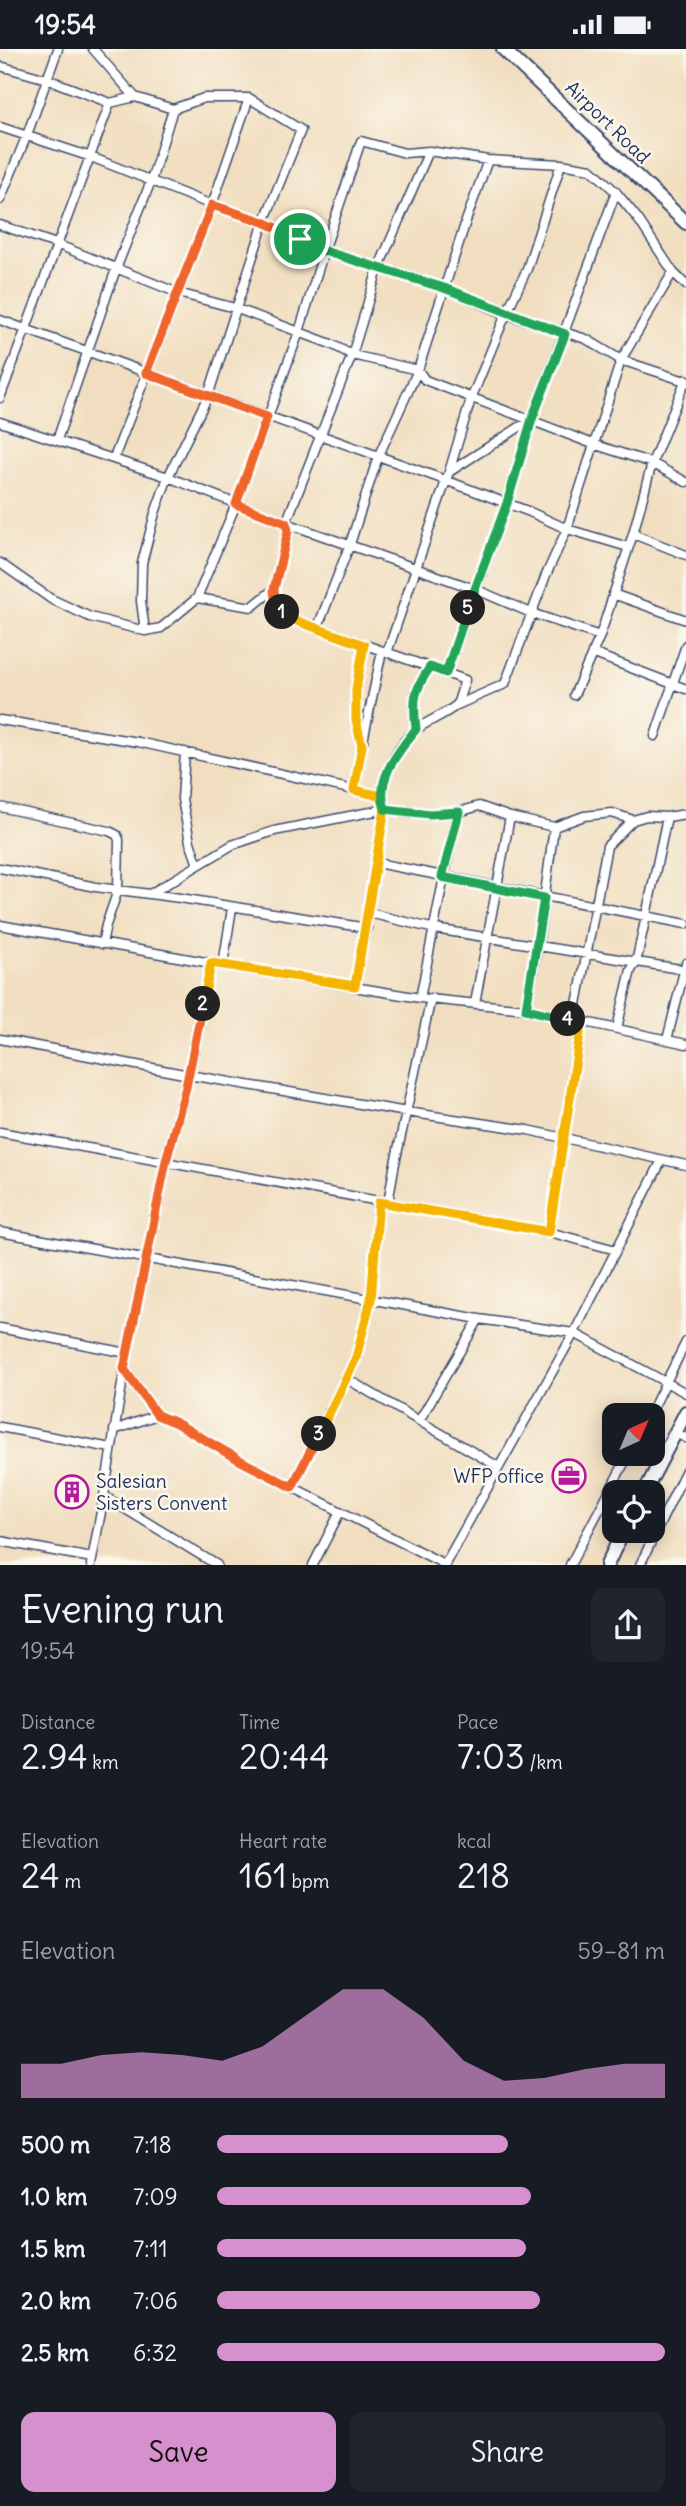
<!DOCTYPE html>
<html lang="en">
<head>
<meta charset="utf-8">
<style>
  :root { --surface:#171b24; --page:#20242c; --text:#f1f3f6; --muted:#9ea1a6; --accent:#d690ce }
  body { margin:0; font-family:Delius,sans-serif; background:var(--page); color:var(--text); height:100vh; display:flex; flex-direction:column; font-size:26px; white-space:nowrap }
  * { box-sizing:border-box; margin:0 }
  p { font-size:23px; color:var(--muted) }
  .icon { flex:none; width:38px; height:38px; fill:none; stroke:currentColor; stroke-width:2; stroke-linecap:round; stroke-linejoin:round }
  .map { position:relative; height:1516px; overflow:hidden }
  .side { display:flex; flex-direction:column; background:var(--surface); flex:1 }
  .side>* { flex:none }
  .needle { width:46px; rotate:44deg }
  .tools { position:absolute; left:602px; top:1354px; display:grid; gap:14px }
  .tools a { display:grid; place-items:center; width:63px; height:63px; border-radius:14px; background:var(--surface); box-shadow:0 4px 18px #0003; font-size:35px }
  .pin { position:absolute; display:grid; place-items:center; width:60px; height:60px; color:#fff; margin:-30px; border:4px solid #fff; border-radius:50%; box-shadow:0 2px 7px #0007 }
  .km { position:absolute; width:35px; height:35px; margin:-18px; border-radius:50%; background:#222; color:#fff; font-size:19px; line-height:35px; text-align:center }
  .round { display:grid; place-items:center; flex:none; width:74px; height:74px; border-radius:14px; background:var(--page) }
  .overview { display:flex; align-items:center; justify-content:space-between; height:119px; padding:0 21px }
  h1 { font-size:38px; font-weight:600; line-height:52px }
  .metrics { display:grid; grid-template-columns:repeat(3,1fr); gap:10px; height:119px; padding:7px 21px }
  .metrics div { display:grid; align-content:center }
  .metrics b { font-size:35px; font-weight:600 }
  .metrics small { font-size:19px; font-weight:400 }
  .metrics p { font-size:19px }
  .chart { height:196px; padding:14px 21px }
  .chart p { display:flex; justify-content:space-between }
  .chart svg { width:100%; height:126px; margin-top:7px; fill:var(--accent); opacity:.7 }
  .action { display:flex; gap:14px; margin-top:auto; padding:14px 21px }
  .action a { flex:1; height:80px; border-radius:14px; background:var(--accent); color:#111; font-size:28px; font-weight:600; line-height:80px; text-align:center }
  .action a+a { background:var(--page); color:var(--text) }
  ul { padding:0 21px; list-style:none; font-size:23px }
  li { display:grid; grid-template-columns:112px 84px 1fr; align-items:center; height:52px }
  li i { height:18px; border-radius:9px; background:var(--accent) }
  .status { display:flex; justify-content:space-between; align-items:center; height:49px; padding:0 35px; background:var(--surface); direction:ltr }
  .status svg { height:19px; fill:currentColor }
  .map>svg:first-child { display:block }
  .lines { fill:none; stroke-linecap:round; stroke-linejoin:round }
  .street-casing { stroke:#3b496d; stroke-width:11 }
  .secondary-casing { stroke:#3b496d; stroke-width:16 }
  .primary-casing { stroke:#3b496d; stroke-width:16 }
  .street { stroke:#fff; stroke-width:8 }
  .secondary { stroke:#fff; stroke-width:12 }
  .primary { stroke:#fff; stroke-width:12 }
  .split-1-casing { stroke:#fff; stroke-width:14 }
  .split-2-casing { stroke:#fff; stroke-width:14 }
  .split-3-casing { stroke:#fff; stroke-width:14 }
  .split-4-casing { stroke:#fff; stroke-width:14 }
  .split-5-casing { stroke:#fff; stroke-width:14 }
  .split-6-casing { stroke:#fff; stroke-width:14 }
  .split-1 { stroke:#f0652b; stroke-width:9 }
  .split-2 { stroke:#f5b400; stroke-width:9 }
  .split-3 { stroke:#f0652b; stroke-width:9 }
  .split-4 { stroke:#f5b400; stroke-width:9 }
  .split-5 { stroke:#22a559; stroke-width:9 }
  .split-6 { stroke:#22a559; stroke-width:9 }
  .labels { text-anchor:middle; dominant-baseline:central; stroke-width:5; stroke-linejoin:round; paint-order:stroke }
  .street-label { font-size:19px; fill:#1b2f5e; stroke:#fbf7ec }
  .poi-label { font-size:19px; fill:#1b2f5e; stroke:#fbf7ec; text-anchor:end }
</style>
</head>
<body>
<div class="status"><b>19:54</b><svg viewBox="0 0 49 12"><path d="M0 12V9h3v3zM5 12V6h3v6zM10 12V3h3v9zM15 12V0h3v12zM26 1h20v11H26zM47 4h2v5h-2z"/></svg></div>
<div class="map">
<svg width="686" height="1516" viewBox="0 0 686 1516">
  <rect width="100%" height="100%" fill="#fbf7ec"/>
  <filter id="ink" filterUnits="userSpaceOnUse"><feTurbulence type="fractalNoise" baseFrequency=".0143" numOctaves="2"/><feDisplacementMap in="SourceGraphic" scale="14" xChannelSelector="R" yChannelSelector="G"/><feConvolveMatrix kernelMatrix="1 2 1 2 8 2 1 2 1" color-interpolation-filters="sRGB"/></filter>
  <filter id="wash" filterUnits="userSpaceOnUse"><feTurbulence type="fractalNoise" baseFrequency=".00686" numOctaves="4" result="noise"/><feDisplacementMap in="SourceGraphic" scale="28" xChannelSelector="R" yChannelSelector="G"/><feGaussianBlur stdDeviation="1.57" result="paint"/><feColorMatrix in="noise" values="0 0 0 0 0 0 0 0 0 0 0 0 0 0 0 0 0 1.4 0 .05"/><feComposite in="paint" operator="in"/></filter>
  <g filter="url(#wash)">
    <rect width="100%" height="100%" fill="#f1dec0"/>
  </g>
  <g filter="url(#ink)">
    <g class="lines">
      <defs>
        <path id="street" d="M93 0 135 48 173 60 204 49H249L301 81 264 173 208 347 168 428 155 464 142 514 141 552 145 582
          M0 17 47 30 110 54
          M0 78 91 108 212 156 264 173 324 202 444 239 506 265 586 290 621 311 685 332 686 334
          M0 151 27 86 58 0
          M0 176 56 195 178 244 235 259 331 295 352 306 418 321 425 331 593 395 652 414 686 433
          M0 271 445 431 530 463 567 480 628 498
          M0 349 110 54 135 48
          M0 373 168 428 286 474 475 540 531 564 600 587
          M57 391 116 220 151 132 173 60
          M114 409 212 156 249 49
          M449 423 532 370
          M633 485 686 506
          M0 514 51 550 90 568 145 582 161 579 197 549 236 455 299 283 324 202 361 92 405 104 429 102 488 111 561 115 591 120 616 143 638 170 673 223 686 236
          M274 540 288 482 286 474 352 306 378 220 429 102
          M613 545 686 571
          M197 549 252 558 274 540 276 559 291 570 446 624
          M317 580 350 495 378 408 418 321 467 169 488 111
          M387 604 449 423 471 350 506 265 527 220 561 115
          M592 604 686 640
          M574 646 600 587 633 485 652 414 686 330
          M457 656 505 635 546 526 567 480 621 311 673 223
          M0 671 138 693 381 747 385 760 355 938
          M416 680C412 651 413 643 430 618
          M655 687 686 596
          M363 692 382 602
          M185 703 182 750 190 793 198 816
          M354 741 362 697 357 672 356 640 364 596
          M381 747C384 725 398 693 418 679 431 671 445 665 457 656L465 631 446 624 507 454 532 370 616 143
          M0 758 109 782 117 786 119 791 118 841 106 876 102 895
          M377 814 686 875
          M0 819 96 838 180 849 367 879
          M150 845 232 796 274 782 385 760 430 765 459 763 479 757 510 768 554 778 584 767 612 764 633 771 647 767 667 768 686 765
          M369 864 435 880 686 921
          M0 876 211 914 420 949 526 960 686 995
          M223 916 232 859
          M420 949C433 887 443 824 459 763
          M475 954 510 768
          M526 960 538 896 554 778
          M574 971 607 797 633 771
          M617 979 631 921 636 914 667 768
          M0 990 189 1026 407 1063 528 1081 686 1116
          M667 991 686 914
          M0 1083 549 1183 616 1201
          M388 1154 394 1119 431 949
          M0 1183 479 1270 574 1284 686 1344
          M549 1183 582 972
          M0 1279 127 1304
          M125 1320 157 1366 176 1374 243 1413 446 1516
          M347 1330 497 1417
          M649 1367 686 1293
          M419 1372 479 1270
          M0 1378 111 1399
          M114 1381 157 1366
          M675 1384 686 1389
          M292 1438 356 1309 371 1250 379 1153
          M104 1447 217 1516
          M0 1492 92 1509
          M445 1515 574 1284 662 1111
          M91 1516 104 1447 127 1304 166 1112 189 1026 211 914
          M313 1516 340 1463
          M570 1516 629 1405
          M640 1516 686 1421"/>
        <path id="secondary" d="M503 0 686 174"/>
        <path id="primary" d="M644 1444 686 1363
          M607 1516 623 1482"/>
      </defs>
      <use href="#street" class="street-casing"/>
      <use href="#secondary" class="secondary-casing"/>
      <use href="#primary" class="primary-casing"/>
      <use href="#street" class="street"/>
      <use href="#secondary" class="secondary"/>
      <use href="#primary" class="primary"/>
    </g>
  </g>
  <g class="lines" filter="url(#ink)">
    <defs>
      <path id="split-1" d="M282 563 276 559 274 540 288 482 286 474 236 455 267 368 146 324 212 156 264 173 300 190"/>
      <path id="split-2" d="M203 955 211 914 355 937 385 760 381 747 354 741 362 697 356 671V640L364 596 291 570 282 563"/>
      <path id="split-3" d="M203 955 186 1038 166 1112 124 1320 157 1366 176 1374 243 1413 292 1438 319 1385"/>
      <path id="split-4" d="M319 1385 356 1309 371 1250 379 1153 549 1183 582 972 568 970"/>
      <path id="split-5" d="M468 559 446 624 430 618C413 643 413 651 416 680 398 703 375 730 385 760L430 765 459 763 442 828 544 849 526 960 568 970"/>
      <path id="split-6" d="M300 190 324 202 444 239 565 285 532 370 507 454 468 559"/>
    </defs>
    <use href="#split-1" class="split-1-casing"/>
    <use href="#split-2" class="split-2-casing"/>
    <use href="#split-3" class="split-3-casing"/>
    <use href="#split-4" class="split-4-casing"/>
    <use href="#split-5" class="split-5-casing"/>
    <use href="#split-6" class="split-6-casing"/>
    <use href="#split-1" class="split-1"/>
    <use href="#split-2" class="split-2"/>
    <use href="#split-3" class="split-3"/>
    <use href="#split-4" class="split-4"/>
    <use href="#split-5" class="split-5"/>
    <use href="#split-6" class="split-6"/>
  </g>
  <defs>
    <symbol id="office-ring" viewBox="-11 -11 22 22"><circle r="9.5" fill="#fbf7ec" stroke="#b5179e" stroke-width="1.5"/><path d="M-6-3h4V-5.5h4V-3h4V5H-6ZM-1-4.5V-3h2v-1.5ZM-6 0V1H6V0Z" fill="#b5179e"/></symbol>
    <symbol id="building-ring" viewBox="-11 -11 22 22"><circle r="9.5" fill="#fbf7ec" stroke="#b5179e" stroke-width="1.5"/><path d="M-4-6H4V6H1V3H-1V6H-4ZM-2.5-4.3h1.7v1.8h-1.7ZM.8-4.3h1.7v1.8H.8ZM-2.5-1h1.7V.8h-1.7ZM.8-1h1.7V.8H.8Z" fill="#b5179e"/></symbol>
  </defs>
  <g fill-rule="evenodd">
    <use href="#office-ring" x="550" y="1408" width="38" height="38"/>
    <use href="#building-ring" x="53" y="1424" width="38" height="38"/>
  </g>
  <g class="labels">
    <g class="street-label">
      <text transform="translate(608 73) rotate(44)">Airport Road</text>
    </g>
    <g class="poi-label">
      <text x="544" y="1427">WFP office</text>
      <text x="96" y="1432" text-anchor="start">Salesian<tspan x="96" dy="22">Sisters Convent</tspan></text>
    </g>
  </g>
</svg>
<div class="tools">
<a><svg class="needle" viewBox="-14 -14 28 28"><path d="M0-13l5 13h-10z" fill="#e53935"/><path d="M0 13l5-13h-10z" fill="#9ea1a6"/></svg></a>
<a><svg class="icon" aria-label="locate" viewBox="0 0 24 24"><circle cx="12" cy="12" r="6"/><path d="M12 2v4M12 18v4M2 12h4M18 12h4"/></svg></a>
</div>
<div class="pin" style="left:300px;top:190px;background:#1e9e55"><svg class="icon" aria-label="arrive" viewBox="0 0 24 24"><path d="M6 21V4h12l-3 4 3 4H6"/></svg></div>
<b class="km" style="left:282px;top:563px">1</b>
<b class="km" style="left:203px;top:955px">2</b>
<b class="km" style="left:319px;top:1385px">3</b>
<b class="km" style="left:568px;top:970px">4</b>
<b class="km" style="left:468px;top:559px">5</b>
</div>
<section class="side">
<div class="overview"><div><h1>Evening run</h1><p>19:54</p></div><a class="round"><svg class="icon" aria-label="share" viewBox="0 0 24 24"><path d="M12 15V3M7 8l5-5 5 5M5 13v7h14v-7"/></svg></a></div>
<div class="metrics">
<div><p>Distance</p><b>2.94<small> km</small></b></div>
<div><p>Time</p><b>20:44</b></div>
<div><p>Pace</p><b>7:03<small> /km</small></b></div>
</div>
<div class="metrics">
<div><p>Elevation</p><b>24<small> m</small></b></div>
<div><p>Heart rate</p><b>161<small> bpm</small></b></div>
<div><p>kcal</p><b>218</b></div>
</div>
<div class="chart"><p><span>Elevation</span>59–81 m</p>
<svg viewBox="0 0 160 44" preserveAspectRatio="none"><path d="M0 44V32L10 32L20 29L30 28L40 29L50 31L60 26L70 16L80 6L90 6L100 16L110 31L120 38L130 37L140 34L150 32L160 32V44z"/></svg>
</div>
<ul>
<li><b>500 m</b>7:18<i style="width:65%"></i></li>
<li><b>1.0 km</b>7:09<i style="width:70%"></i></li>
<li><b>1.5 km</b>7:11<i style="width:69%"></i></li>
<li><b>2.0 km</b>7:06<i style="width:72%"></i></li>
<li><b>2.5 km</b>6:32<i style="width:100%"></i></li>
</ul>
<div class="action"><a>Save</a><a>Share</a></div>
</section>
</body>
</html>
